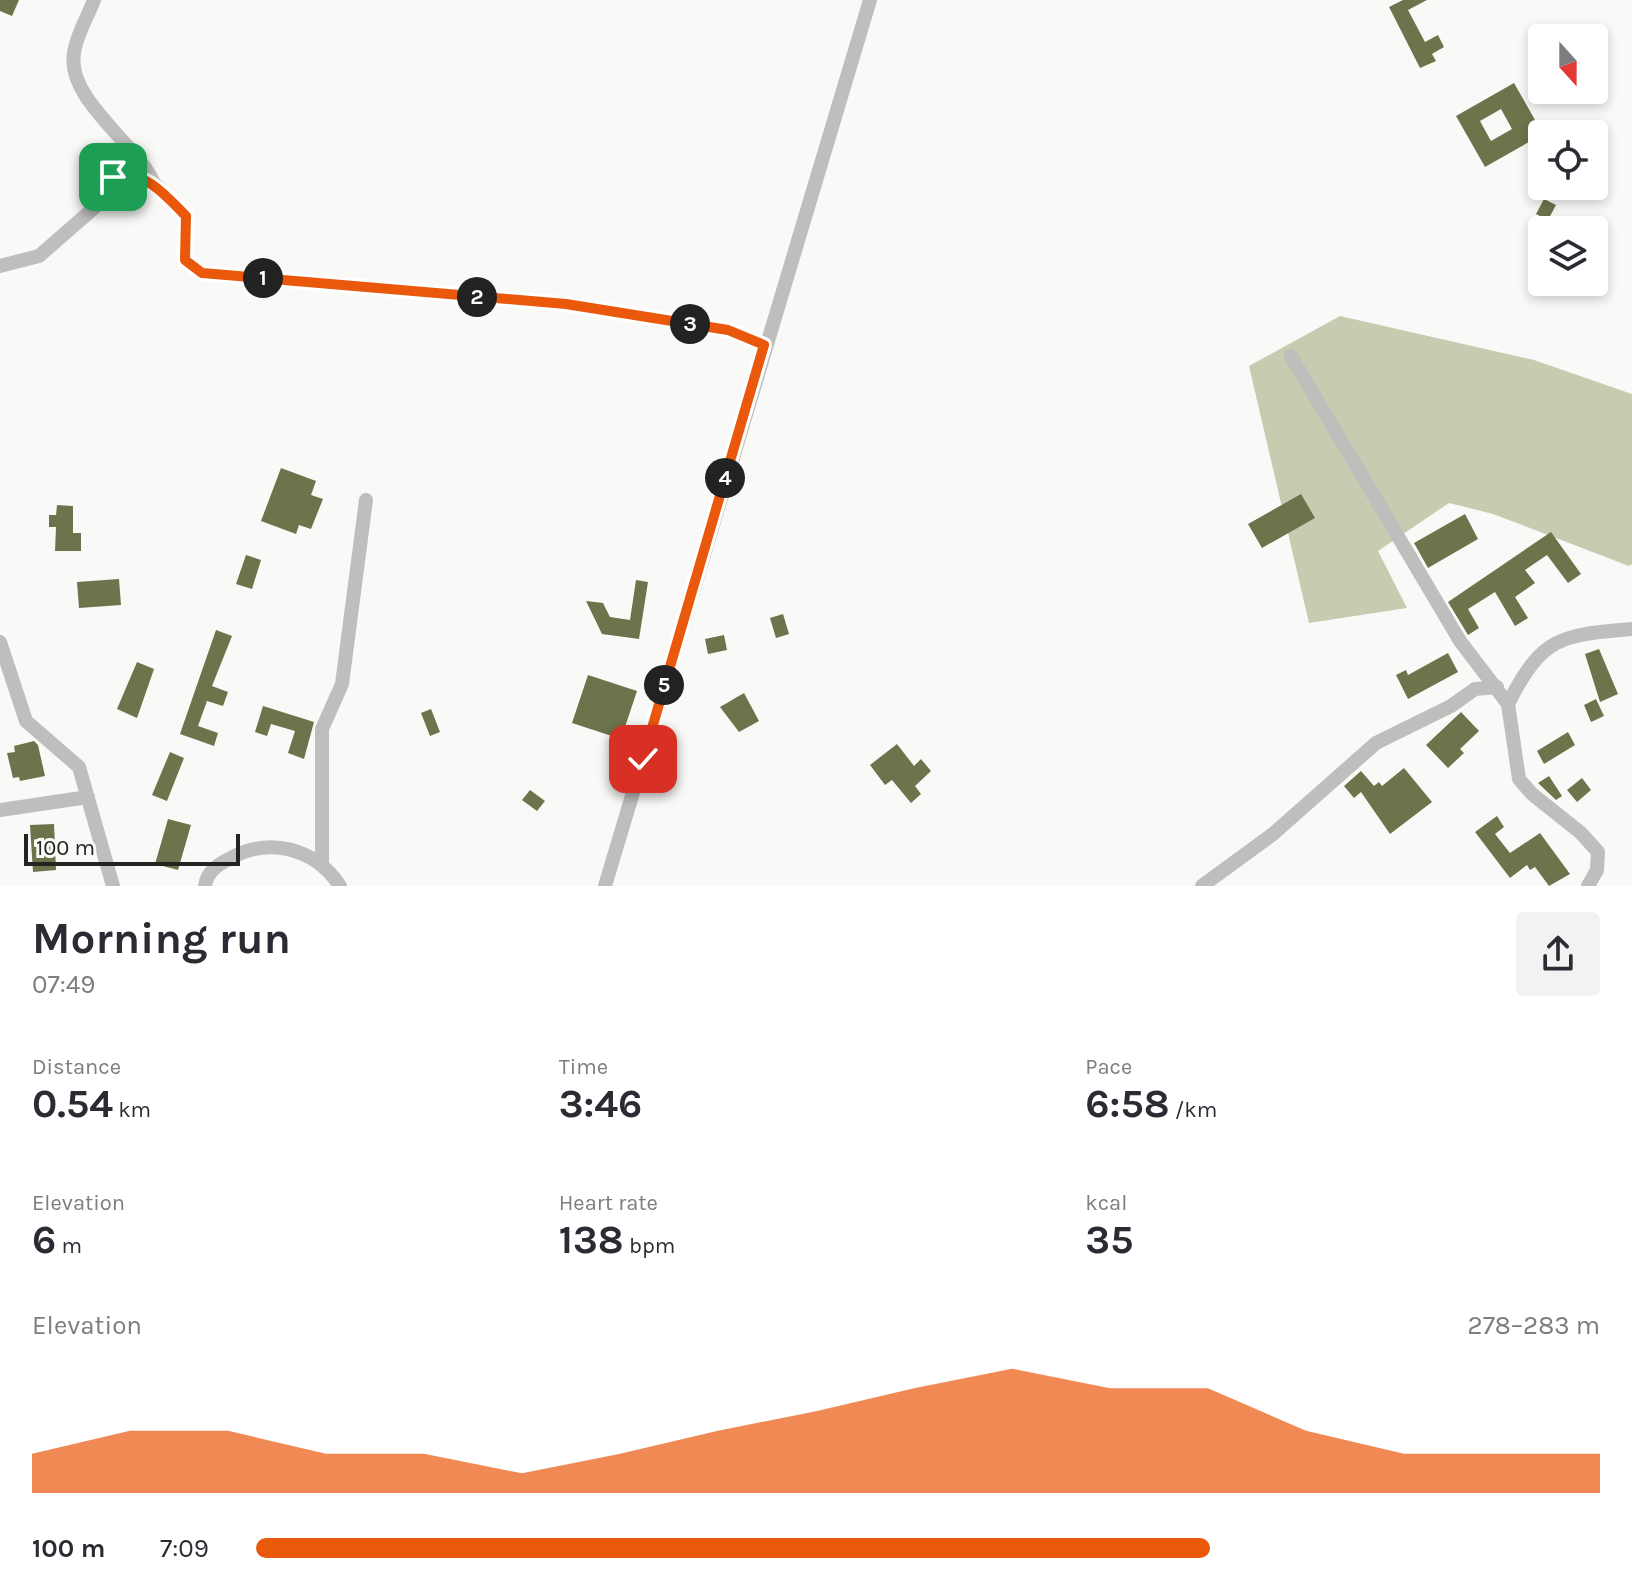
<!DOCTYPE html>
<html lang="en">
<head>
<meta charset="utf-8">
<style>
  :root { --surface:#fff; --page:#f2f2f3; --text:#2b2b33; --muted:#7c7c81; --accent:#ea580c }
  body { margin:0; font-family:Karla,sans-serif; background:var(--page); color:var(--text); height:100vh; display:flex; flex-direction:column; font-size:30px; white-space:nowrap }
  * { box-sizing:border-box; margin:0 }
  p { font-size:26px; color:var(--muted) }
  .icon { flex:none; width:44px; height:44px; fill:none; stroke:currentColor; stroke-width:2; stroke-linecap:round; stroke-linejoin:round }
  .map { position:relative; height:886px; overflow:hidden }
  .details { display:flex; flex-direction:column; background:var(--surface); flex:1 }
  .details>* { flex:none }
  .needle { width:52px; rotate:159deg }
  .fabs { position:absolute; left:1528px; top:24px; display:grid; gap:16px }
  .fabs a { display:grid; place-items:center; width:80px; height:80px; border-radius:8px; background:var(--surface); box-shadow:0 4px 12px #0003; font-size:40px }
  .scale { position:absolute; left:24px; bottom:20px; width:216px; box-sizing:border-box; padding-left:8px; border:4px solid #232322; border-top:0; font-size:22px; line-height:28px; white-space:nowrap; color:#232322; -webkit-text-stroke:6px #f9faf7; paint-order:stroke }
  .pin { position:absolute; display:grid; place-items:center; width:68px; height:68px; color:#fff; margin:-34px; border-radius:16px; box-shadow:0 4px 12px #0006 }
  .km { position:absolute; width:40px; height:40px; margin:-20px; border-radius:50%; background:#222; color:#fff; font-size:22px; line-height:40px; text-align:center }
  .round { display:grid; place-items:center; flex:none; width:84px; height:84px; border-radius:8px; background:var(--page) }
  .headline { display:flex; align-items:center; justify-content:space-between; height:136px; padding:0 32px }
  h1 { font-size:44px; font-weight:700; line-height:60px }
  .figures { display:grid; grid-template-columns:repeat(3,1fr); gap:12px; height:136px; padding:8px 32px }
  .figures div { display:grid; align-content:center }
  .figures b { font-size:40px; font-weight:700 }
  .figures small { font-size:22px; font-weight:400 }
  .figures p { font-size:22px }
  .chart { height:224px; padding:16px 32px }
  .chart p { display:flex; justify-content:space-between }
  .chart svg { width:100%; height:144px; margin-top:8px; fill:var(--accent); opacity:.7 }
  ul { padding:0 32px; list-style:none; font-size:26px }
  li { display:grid; grid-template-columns:128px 96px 1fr; align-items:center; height:60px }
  li i { height:20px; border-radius:10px; background:var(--accent) }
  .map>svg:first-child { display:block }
  .green { fill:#c6ccb0 }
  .building { fill:#6c744b; fill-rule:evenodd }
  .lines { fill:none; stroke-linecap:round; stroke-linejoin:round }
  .street { stroke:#bebebd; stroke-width:14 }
  .route-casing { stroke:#fff; stroke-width:16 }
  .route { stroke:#ea580c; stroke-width:10 }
</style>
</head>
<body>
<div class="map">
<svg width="1632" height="886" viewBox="0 0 1632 886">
  <rect width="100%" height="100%" fill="#f9faf7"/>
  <path class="green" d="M1340 316 1534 360 1632 394V564L1629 566 1493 514 1449 503 1378 551 1407 608 1309 623 1249 366Z"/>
  <path class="building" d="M0 0H19L12 16 0 11Z
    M1403 0H1427L1408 10 1425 42 1438 35 1444 47 1432 54 1436 61 1420 68 1389 7Z
    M1514 83 1543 134 1485 167 1456 116ZM1501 109 1512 129 1491 141 1480 121Z
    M1544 199 1556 205 1548 220 1536 214Z
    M281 468 316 481 311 495 323 499 311 529 299 525 296 534 261 521Z
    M1301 494 1315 518 1262 548 1248 524Z
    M57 505 73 506V533H81V551H55L56 527H49V515H56Z
    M1465 514 1478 539 1428 568 1414 543Z
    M1551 532 1581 574 1568 583 1547 555 1525 570 1535 583 1515 597 1528 618 1515 626 1495 592 1468 609 1479 628 1468 635 1448 602Z
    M246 555 261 560 252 589 236 584Z
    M119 579 121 605 79 608 77 582Z
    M636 580 648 582 639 639 602 634 586 601 603 603 610 617 630 620Z
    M783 614 789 634 776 638 770 618Z
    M216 630 232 636 212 686 228 692 223 706 207 701 198 726 218 733 214 746 180 734Z
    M724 635 727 650 708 654 705 639Z
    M1599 649 1618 694 1600 702 1585 654Z
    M1448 653 1458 672 1408 699 1396 675 1406 670 1408 675Z
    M137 662 154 669 137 718 117 709Z
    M588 675 637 691 621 739 572 723Z
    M744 693 759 721 739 732 720 707Z
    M1596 699 1604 716 1591 722 1584 705Z
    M263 706 314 722 304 759 288 753 295 731 271 724 267 736 255 732Z
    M431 709 440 732 430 736 421 713Z
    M1461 712 1479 731 1460 749 1464 753 1448 768 1426 745Z
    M1568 732 1575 745 1544 764 1537 751Z
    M34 741 38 745 45 776 20 781 19 777 13 778 7 753 15 752 14 746Z
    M897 744 914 766 921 759 931 771 915 786 921 794 911 803 892 780 885 785 870 765Z
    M170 752 184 758 167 801 152 795Z
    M1404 768 1432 802 1390 834 1361 792 1354 798 1344 786 1361 771 1374 786 1379 782 1382 786Z
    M1549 776 1562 796 1556 800 1538 783Z
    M1582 778 1591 790 1577 802 1567 790Z
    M530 790 545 801 537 811 522 800Z
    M1497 816 1504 827 1495 834 1510 853 1540 833 1570 874 1549 886 1535 867 1530 870 1527 865 1510 878 1475 832Z
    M168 819 191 825 178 870 155 864Z
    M54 824 56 870 33 872 30 825Z"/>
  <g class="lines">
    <path class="street" d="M94 0C88 16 76 36 74 53 66 99 136 143 154 183
      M0 266 39 256 94 208 102 187 121 175 154 183 186 216 185 260 202 273 566 304 728 330 764 345
      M1291 356 1460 641 1508 704 1519 779 1532 794 1581 833 1598 852 1597 870 1588 886
      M0 642 26 721 79 767 113 886
      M1508 704C1542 637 1559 635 1632 629
      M0 810 88 797
      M322 865V729L342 684 366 500
      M205 886C207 872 217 865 229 859 269 836 315 848 340 886
      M605 886 870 0
      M1202 886 1273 834 1376 743 1451 706 1475 689 1497 687"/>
  </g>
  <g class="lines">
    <defs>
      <path id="route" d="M113 177C144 168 166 196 186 216L185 260 202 273 566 304 728 330 764 345 643 759"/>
    </defs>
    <use href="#route" class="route-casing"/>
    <use href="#route" class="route"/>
  </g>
</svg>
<div class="fabs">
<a><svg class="needle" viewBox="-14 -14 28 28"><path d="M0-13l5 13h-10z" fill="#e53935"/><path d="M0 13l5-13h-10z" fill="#7c7c81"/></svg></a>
<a><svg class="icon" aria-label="locate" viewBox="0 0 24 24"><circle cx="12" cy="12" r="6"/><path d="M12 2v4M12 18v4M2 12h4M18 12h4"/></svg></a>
<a><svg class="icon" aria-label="layers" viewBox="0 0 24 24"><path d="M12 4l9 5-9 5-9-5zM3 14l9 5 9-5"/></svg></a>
</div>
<div class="scale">100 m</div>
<div class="pin" style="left:113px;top:177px;background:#1e9e55"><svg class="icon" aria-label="arrive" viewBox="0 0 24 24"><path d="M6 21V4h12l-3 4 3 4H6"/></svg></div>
<div class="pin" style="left:643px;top:759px;background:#d93025"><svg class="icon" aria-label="check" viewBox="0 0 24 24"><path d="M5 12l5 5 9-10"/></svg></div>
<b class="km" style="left:263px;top:278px">1</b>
<b class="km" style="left:477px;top:297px">2</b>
<b class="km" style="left:690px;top:324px">3</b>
<b class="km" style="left:725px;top:478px">4</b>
<b class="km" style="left:664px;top:685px">5</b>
</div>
<section class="details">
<div class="headline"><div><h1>Morning run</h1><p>07:49</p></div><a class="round"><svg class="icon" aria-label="share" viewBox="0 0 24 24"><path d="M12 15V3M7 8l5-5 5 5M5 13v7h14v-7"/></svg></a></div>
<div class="figures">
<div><p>Distance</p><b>0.54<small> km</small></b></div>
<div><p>Time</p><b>3:46</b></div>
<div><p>Pace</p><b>6:58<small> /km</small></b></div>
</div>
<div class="figures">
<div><p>Elevation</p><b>6<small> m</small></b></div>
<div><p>Heart rate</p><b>138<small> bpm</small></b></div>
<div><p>kcal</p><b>35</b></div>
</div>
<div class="chart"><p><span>Elevation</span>278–283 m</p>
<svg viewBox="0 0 160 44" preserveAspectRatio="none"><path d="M0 44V32L10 25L20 25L30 32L40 32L50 38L60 32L70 25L80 19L90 12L100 6L110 12L120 12L130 25L140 32L150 32L160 32V44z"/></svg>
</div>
<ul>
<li><b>100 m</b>7:09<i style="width:71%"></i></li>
</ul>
</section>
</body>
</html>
